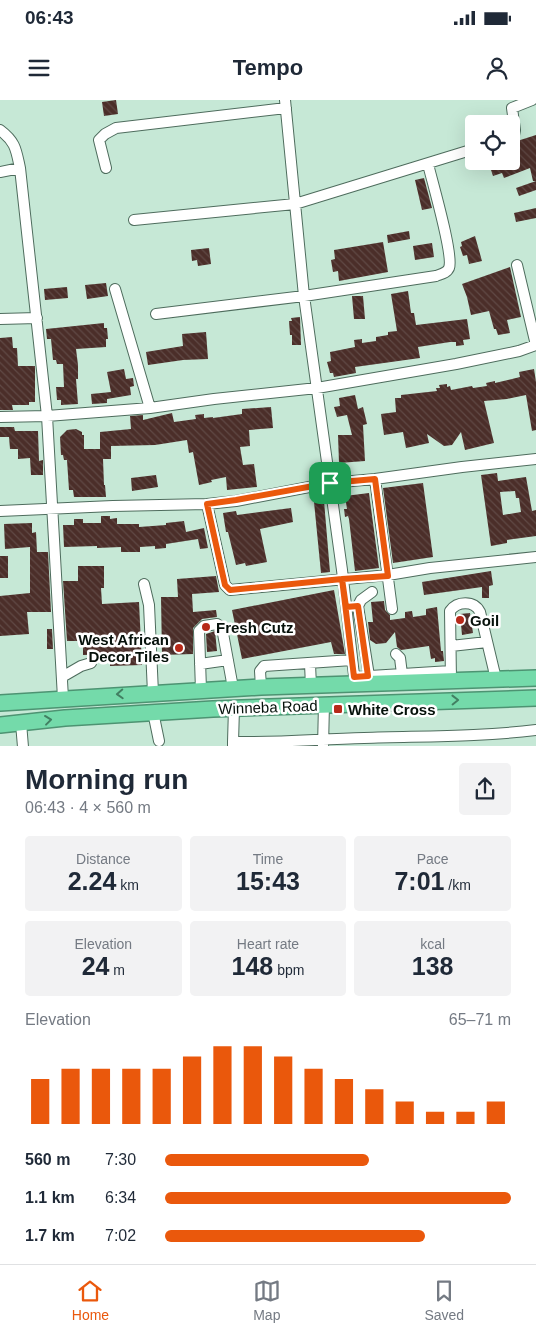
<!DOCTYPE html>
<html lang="en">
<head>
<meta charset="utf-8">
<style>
  :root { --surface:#fff; --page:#f2f2f3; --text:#1f2937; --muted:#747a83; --line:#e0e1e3; --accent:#ea580c }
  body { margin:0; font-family:Helvetica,sans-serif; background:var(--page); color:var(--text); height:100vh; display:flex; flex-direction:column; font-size:19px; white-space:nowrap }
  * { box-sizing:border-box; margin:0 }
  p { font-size:16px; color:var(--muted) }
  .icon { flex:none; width:28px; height:28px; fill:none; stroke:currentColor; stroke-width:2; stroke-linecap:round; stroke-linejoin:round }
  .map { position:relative; height:646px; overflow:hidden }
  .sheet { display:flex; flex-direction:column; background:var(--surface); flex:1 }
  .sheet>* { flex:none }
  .buttons { position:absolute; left:465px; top:15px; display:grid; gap:10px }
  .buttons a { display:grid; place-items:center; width:55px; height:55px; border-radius:5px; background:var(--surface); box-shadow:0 5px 20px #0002; font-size:25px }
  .pin { position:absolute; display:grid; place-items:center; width:42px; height:42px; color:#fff; margin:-21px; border-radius:10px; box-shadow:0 2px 8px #0006 }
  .round { display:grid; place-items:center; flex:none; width:52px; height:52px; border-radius:5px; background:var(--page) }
  .overview { display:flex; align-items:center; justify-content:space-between; height:85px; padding:0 25px }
  h1 { font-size:28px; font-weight:700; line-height:38px }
  .metrics { display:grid; grid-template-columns:repeat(3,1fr); gap:8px; height:85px; padding:5px 25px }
  .metrics div { display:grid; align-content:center; border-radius:5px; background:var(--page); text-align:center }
  .metrics b { font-size:25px; font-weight:700 }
  .metrics small { font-size:14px; font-weight:400 }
  .metrics p { font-size:14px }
  .chart { height:140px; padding:10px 25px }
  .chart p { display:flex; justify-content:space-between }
  .chart svg { width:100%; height:90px; margin-top:5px; stroke:var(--accent); stroke-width:6 }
  ul { padding:0 25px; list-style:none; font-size:16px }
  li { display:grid; grid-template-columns:80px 60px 1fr; align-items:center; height:38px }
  li i { height:12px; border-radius:6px; background:var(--accent) }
  .status { display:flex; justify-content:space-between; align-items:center; height:35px; padding:0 25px; background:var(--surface); direction:ltr }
  .status svg { height:14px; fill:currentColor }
  header { display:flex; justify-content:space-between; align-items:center; height:65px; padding:0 25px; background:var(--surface); font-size:22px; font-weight:700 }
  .tabs { display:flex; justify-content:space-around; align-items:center; height:70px; border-top:1px solid var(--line); background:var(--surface); font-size:14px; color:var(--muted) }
  .tabs a { display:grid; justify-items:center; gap:2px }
  .tabs .selected { color:var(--accent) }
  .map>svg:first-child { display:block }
  .building { fill:url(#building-back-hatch); fill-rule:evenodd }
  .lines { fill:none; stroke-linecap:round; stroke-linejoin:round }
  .minor-casing { stroke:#4e6c5d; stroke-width:12 }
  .highway-casing { stroke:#4d9372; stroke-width:18 }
  .minor { stroke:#fff; stroke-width:10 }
  .highway { stroke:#74daaa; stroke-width:15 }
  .oneway { stroke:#427f62 }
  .route-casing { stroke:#fff; stroke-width:10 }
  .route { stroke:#ea580c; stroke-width:6 }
  .poi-dot { fill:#b62919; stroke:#fff; stroke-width:2 }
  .labels { text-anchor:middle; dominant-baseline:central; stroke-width:5; stroke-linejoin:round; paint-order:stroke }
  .poi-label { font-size:15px; font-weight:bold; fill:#05100a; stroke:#fff; text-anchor:start }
  .street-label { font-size:15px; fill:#05100a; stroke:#fff }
</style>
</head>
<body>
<div class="status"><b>06:43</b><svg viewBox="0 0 49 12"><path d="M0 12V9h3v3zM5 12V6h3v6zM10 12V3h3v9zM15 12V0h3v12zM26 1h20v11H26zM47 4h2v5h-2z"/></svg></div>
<header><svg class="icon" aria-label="menu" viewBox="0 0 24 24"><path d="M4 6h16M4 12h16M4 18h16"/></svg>Tempo<svg class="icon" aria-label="person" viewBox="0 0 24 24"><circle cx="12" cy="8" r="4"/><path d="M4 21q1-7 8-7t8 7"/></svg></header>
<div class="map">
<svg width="536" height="647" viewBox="0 0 536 647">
  <defs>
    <pattern id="building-back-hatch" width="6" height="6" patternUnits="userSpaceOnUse" patternTransform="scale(1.25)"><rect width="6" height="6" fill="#4b2e29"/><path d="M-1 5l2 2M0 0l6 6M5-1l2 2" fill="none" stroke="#604945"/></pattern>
  </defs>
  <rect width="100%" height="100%" fill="#c6e8d6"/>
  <path class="building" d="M116 0 118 14 104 16 102 2Z
    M536 35V81H533L530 68 504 78 502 73 493 76 488 61H511V43Z
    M424 78 432 108 422 110 415 80Z
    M536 81V90L519 96 516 88Z
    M536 108V118L516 122 514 113Z
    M409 131 410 139 388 143 387 135Z
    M475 136 482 161 469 164 467 155 463 156 460 147 462 146 461 142Z
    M383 142 388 172 339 181 338 171 333 172 331 160 335 159 334 150Z
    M432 143 434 157 415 160 413 146Z
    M209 148 211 164 198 166 197 160 192 161 191 150Z
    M510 167 521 217 507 220 510 233 498 235 496 229H494L489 211 471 215 467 197 462 184Z
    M106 183 108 196 87 199 85 185Z
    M67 187 68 198 45 200 44 189Z
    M408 191 411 213H414L416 225 467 219 470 239 463 240 464 245 456 246V242H450L418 247 420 258 355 267 356 273 334 277 333 273H330L327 262 331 261 330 252 355 247 354 240 362 239V243L376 241V237L388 235V232L397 231 391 194Z
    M352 196H363L365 219H354Z
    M300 217 301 245H292V235H290L289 221H292L291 218Z
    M104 223V228H107L108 239H106V247L76 249 78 265V279H76L78 304 61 305V300H57L56 287H64L63 264H57L56 260H53L51 239H47L46 229Z
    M206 232 208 259 183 260 148 265 146 252 183 246 182 234Z
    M12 237 13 248H17L18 266H35V302H29V305H12L13 310H0V238Z
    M124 269 126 279 133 278 134 286 130 287 131 295 107 299V303L92 304 91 294 111 292 107 272Z
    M534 269 536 282V330L532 331 526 295 507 299 484 301 494 343 465 350 461 332 452 345 444 346 427 334 429 343 406 348 403 332 384 335 381 314 396 312 395 298H401V295L437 291 436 288H440L439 285 447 284V287L450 286 451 290 472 286 473 288 487 286 486 283 495 281V283L520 277 519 272Z
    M355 295 358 309 363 307 367 324 363 325 365 361 339 363 338 335H352L347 315 337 317 334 307 340 306 339 298Z
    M271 307 273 328 249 330 250 346 240 347 243 365 254 364 257 387 227 390 226 377 211 380 212 382 199 385 193 352 189 353 187 340 155 345 111 346V359H103L104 385H105L106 397H74L73 390H69L67 360H64L63 355H61L60 337 67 330 76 329 82 332V335H84V349H100V332L131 329 130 316 143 315V320L172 313 174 322 196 319 195 315 204 314V318L213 317V318L242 314V309Z
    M0 327H14L15 331H38L39 361 43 360V375H31L30 358 18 359V349H10L9 337H0Z
    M497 373 498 381 526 377 532 411 536 410V436L507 440V443L491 446 481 375ZM515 391 516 398H519L521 412 503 415 500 392Z
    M156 375 158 387 132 391 131 378Z
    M423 383 433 457 393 463 383 388Z
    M369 393 379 468 355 471 349 419 348 416 345 417 344 409H347L345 396Z
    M324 401 330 472 321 473 314 402Z
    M291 408 293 422 260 429 267 462 246 466 245 463 236 465 228 432H226L223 413 236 411 237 415Z
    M101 416H110V419L117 418V424H139V427L166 425V423L184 421 186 432 204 428 208 448 200 449 198 439 166 444V448L155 449V446L140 447V452H121V447L97 448V446L64 447 63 425H74V419H83V423H101Z
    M32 423V433L36 432 37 452H48L51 512H27L29 534 0 536V496L30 493V447L5 449 4 424Z
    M0 456H8V478H0Z
    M78 466H104V488H101L102 504 139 502 142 565 110 566V554L83 555V541H67L63 481H78Z
    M491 471 493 485 489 486V498H482V487L424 495 422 482Z
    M216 476 219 492 192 494 193 512 216 510 217 517 202 519 193 528V554L162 555 161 497H178L177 479Z
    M334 490 345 554H334L331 542 242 559 232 510Z
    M384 501 385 510 390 515V520L405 518V512L412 511 413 517 426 515V509L437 507 441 551H443L444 561 435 562V558L431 559 429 546 401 550 397 547 395 532 386 543 376 544 370 540 368 522H373L371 502Z
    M470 513 473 533 462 535 460 514Z
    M47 529H52L53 549H47Z
    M215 531 217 551 207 552 206 534Z"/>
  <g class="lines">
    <defs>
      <path id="minor" d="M285 0 304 196 342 470 355 584
        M0 30C16 42 16 50 20 68
        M511 36 514 35 515 30 512 8 532 0
        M106 68 99 40 105 34 116 28 286 8
        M0 72 20 68 47 316 63 598
        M134 120 295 104 474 49
        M115 189 150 308
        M156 214 304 196 436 176C441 174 447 173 449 168 454 156 432 81 428 64
        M0 219 37 218
        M0 317 47 316 150 308 214 299 317 288 456 264 519 251 536 245 517 165
        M375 379 392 509
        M207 404 225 485 230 490 388 475 430 468 536 457
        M0 411 113 406 207 404 236 401 330 383 375 379 462 367 536 359
        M144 484 149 505 153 593
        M451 546 487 542
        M396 554 400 558 402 574
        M200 564 228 560
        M310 564 311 586
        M369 576 358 506 361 500 372 492
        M62 577 81 566 91 563
        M354 577 451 571
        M451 581 450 511C457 501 474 500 480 512L496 579
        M261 587 260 571 264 566 352 560
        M201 590 199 531 204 526 217 524 222 528 233 588
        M153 612 159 641
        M21 623 23 647
        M233 642 234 608
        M233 647V642C277 643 320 639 364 638 421 636 479 637 536 630
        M323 647 324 604"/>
      <path id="highway" d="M0 603 261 587 536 578
        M0 625 65 618 213 609 536 598"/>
    </defs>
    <use href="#minor" class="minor-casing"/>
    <use href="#highway" class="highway-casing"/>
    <use href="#minor" class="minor"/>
    <use href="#highway" class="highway"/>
  </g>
  <defs><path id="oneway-chevron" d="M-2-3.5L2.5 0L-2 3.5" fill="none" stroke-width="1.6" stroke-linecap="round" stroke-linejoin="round" transform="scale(1.25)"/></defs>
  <g class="oneway">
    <use href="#oneway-chevron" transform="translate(120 594) rotate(177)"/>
    <use href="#oneway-chevron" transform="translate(455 600) rotate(-1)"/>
    <use href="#oneway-chevron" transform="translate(48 620) rotate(-7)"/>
  </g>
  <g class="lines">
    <defs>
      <path id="route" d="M330 383 236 400 207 404 225 485 230 490 342 479 354 577 368 576 358 506 346 507 342 479 388 476 375 379 330 383"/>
    </defs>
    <use href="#route" class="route-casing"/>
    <use href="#route" class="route"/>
  </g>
  <g class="poi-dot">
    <circle cx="460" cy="520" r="5"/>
    <circle cx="206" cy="527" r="5"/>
    <circle cx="179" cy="548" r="5"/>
    <rect x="333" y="604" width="10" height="10" rx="2.5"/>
  </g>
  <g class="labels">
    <g class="poi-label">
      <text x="470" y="520">Goil</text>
      <text x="216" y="527">Fresh Cutz</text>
      <text x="169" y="539" text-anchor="end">West African<tspan x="169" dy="17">Decor Tiles</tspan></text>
      <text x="348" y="609">White Cross</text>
    </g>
    <g class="street-label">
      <text transform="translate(268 607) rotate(-2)">Winneba Road</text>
    </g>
  </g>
</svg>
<div class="buttons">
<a><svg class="icon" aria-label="locate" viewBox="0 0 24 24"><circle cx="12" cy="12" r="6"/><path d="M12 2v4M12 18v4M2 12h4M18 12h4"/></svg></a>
</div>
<div class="pin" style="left:330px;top:383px;background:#1e9e55"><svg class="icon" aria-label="arrive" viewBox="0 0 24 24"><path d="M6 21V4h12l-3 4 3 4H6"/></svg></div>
</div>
<section class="sheet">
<div class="overview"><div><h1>Morning run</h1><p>06:43 · 4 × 560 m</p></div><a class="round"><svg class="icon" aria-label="share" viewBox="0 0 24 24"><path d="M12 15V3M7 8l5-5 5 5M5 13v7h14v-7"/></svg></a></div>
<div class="metrics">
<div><p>Distance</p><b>2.24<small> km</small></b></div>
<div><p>Time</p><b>15:43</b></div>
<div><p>Pace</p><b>7:01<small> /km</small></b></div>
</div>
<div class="metrics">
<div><p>Elevation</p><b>24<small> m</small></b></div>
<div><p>Heart rate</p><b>148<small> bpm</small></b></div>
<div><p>kcal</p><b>138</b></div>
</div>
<div class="chart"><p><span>Elevation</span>65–71 m</p>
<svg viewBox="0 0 160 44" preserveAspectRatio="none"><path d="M5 44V22M15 44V17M25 44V17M35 44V17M45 44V17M55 44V11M65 44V6M75 44V6M85 44V11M95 44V17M105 44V22M115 44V27M125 44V33M135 44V38M145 44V38M155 44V33"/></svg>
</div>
<ul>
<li><b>560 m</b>7:30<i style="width:59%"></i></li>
<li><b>1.1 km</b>6:34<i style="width:100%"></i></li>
<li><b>1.7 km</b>7:02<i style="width:75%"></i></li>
</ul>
</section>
<nav class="tabs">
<a class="selected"><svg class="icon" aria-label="home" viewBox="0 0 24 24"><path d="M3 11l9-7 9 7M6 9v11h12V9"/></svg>Home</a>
<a><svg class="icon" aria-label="map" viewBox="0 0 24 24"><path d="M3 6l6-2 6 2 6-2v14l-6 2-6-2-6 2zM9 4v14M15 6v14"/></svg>Map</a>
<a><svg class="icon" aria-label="saved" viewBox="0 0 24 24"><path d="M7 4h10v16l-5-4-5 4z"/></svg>Saved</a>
</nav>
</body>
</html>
